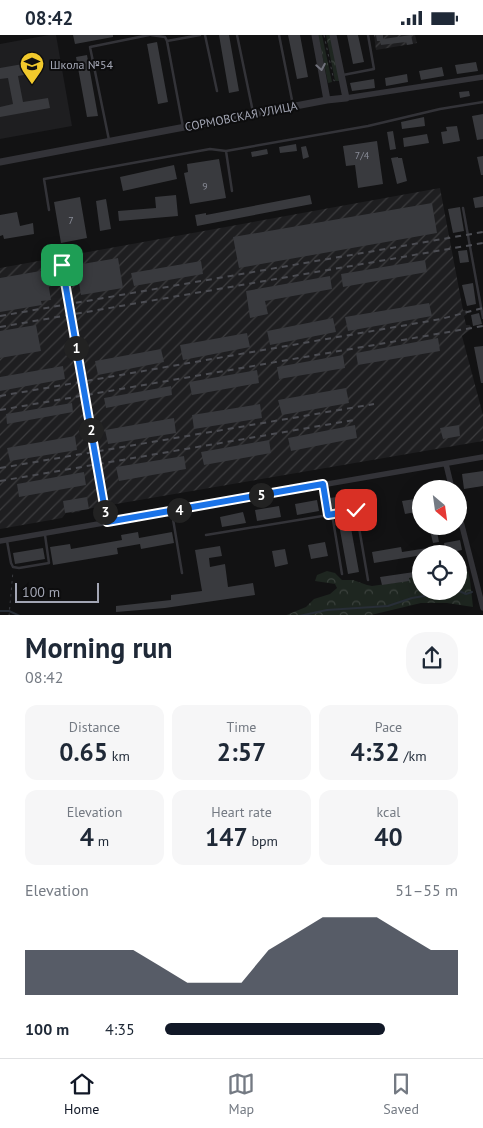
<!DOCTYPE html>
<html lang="en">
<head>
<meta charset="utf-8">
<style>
  :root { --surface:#fff; --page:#f6f6f7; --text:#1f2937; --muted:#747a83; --line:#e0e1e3; --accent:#111827 }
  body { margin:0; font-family:"PT Sans",sans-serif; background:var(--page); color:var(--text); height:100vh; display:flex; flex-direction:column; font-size:19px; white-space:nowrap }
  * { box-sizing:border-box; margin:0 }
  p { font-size:16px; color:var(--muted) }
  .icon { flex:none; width:28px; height:28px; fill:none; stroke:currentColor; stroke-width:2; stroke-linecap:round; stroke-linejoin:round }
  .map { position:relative; height:580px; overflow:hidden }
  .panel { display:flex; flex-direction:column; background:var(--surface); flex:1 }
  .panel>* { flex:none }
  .needle { width:32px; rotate:151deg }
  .tools { position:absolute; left:412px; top:445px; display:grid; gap:10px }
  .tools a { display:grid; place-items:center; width:55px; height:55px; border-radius:50%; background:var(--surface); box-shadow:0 5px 20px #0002; font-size:25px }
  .scale { position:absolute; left:15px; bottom:12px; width:84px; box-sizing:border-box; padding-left:5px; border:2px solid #a3a6b4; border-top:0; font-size:14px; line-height:18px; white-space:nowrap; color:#a3a6b4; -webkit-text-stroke:4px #0d0d0e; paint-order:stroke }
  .pin { position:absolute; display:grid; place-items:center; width:42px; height:42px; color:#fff; margin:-21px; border-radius:10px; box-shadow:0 2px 8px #0006 }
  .km { position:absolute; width:25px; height:25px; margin:-12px; border-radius:50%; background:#222; color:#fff; font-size:14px; line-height:25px; text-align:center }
  .round { display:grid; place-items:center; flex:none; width:52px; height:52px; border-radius:20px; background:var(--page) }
  .head { display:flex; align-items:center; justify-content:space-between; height:85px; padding:0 25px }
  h1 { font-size:28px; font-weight:700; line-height:38px }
  .stats { display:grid; grid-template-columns:repeat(3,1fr); gap:8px; height:85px; padding:5px 25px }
  .stats div { display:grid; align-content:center; border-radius:12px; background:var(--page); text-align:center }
  .stats b { font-size:25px; font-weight:700 }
  .stats small { font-size:14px; font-weight:400 }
  .stats p { font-size:14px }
  .chart { height:140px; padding:10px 25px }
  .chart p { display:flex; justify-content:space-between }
  .chart svg { width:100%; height:90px; margin-top:5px; fill:var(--accent); opacity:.7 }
  ul { padding:0 25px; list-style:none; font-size:16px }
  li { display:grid; grid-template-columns:80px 60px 1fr; align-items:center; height:38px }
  li i { height:12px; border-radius:6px; background:var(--accent) }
  .status { display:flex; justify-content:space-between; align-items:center; height:35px; padding:0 25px; background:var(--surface); direction:ltr }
  .status svg { height:14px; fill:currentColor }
  .dock { display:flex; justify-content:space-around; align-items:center; height:70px; border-top:1px solid var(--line); background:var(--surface); font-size:14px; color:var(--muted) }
  .dock a { display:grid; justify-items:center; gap:2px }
  .dock .active { color:var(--accent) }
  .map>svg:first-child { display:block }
  .built { fill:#1e1e20 }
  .industrial { fill:url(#industrial-furrows) }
  .forest { fill:url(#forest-crowns) }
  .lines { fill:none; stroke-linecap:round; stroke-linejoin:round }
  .stream { stroke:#282e37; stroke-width:2 }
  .building { fill:#393a3e }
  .path { stroke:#393a3f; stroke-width:1; stroke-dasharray:2.5 4; stroke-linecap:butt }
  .service { stroke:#333338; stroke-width:2.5 }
  .minor { stroke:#333338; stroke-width:5.5 }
  .tertiary { stroke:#333338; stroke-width:7 }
  .rail { stroke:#4c4d53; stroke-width:2; stroke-dasharray:6 5; stroke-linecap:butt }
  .oneway { stroke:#71727c }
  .route-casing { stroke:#fff; stroke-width:10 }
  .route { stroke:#1a73e8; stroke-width:6 }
  .labels { text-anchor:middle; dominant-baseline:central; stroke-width:4; stroke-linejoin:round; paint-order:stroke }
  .number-label { font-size:10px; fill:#888b96 }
  .poi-label { font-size:12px; fill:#a3a6b4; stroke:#0d0d0e; text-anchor:start }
  .street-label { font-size:12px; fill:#a3a6b4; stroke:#0d0d0e }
</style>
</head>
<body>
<div class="status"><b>08:42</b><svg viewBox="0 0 49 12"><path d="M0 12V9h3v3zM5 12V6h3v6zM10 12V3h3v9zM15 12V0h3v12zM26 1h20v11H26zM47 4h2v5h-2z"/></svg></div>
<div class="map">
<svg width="483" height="581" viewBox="0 0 483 581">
  <defs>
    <pattern id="industrial-furrows" width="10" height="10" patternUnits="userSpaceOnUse" patternTransform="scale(1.25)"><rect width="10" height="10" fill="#1e1e20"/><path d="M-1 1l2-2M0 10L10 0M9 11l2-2" fill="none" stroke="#3c3c3e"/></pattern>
    <pattern id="forest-crowns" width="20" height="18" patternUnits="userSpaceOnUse" patternTransform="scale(1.25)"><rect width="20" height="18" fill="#1e2620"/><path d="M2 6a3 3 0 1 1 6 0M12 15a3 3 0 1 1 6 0" fill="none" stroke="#3c423e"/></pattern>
  </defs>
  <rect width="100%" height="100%" fill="#121213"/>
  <path class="built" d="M49 0H56L72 91 0 104V9Z"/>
  <path class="industrial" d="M374 0H415L417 8 376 15Z
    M440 153 463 275H467V279L464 281 466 290H470L471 294 462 301 483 380V406L81 475 79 477 66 478 62 483 0 494V233Z"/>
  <path class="forest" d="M318 0H322L332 47 328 48Z
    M326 0H330L340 46H335Z
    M327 536 335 538 342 545H353L367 550 372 551 400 547 421 539V556H459V540L468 536 470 545 473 572 447 568H421L371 580 284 581 306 572 314 564 330 559 337 553 335 549 315 546 317 540Z"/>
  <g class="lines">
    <path class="stream" d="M459 556 466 559 472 557
      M0 576H9L20 581
      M299 581 327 575 388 571 412 563 453 556"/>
  </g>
  <path class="building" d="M73 0H113V2L75 9Z
    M219 0H229L239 56 229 58Z
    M288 0H300L308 42 297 44Z
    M347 0H358L364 27 353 29Z
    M376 0H383V4L411 0 413 9 407 10 406 7 381 10 380 6H377Z
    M157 7 168 67 158 69 147 9Z
    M87 20 98 81 87 82 76 22Z
    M40 26 42 37 18 41 23 67 48 63 50 73 0 82V72L13 69 8 43 0 44V33Z
    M476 27 478 36 457 39 455 30Z
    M442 32 444 41 421 45 419 36Z
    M407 39 408 47 386 51 385 43Z
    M374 44 375 53 352 56 350 48Z
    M469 56 470 61 460 63 459 57Z
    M483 79V104L477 105 472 81Z
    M424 82 425 91 402 94 401 87Z
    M457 91 460 106 443 109 441 97 447 96 446 92Z
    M393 96 396 114 390 115 387 97Z
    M427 99 429 108 404 112 403 103Z
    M377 106 383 149 358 153 355 130 346 131 343 111Z
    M296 109 297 116 280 118 279 112Z
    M306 111 309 122 303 124 301 112Z
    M267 114 268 119 252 122 251 117Z
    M483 121V140H481L477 122Z
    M398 122V123H402L407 146 397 149 391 123Z
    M219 124 226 163 190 169 184 138 188 137 187 129Z
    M174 130 177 144 123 156 120 142Z
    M176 160 178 181 119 186 118 176 156 173 155 162Z
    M310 160 312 169 197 191 195 180 206 178V180Z
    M483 161V172L475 173 473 163Z
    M80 162 87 203 61 208 54 167Z
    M106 164 111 194 100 196 96 166Z
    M432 168 437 198 239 233 233 202Z
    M460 172 464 196 453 198 448 174Z
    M17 177 20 191 33 188 34 199 4 204 3 200 0 201V180Z
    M467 215 469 227 460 228 458 216Z
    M118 223 123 253 81 260 76 230Z
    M425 225 427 237 343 252 341 239Z
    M201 226 203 239 134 251 131 238Z
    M46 235 51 265 41 266 42 270 0 277V243Z
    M330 241 332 254 265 266 268 279 250 283 246 256Z
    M473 248 476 269 467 271 462 250Z
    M429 268 432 281 348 296 345 282Z
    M479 278 482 289 473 291 471 280Z
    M333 283 336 297 270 310 267 296Z
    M36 290 41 316 0 323V296Z
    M247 298 250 312 183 325 180 310Z
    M438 303 440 316 358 330 356 318Z
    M483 311V348H481L474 312Z
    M161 314 164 327 98 340 95 326Z
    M343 320 345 333 279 344 277 332Z
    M63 331 65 344 0 356V342Z
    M257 335 259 348 192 360 189 347Z
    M171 351 172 360 106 373 104 363Z
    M346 353 349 368 282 380 278 365Z
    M72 368 73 377 7 389 6 379Z
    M260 369 262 383 194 394 192 380Z
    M174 383 176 398 108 409 105 395Z
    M355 390 357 403 291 416 288 403Z
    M459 390 460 401 443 404 440 393Z
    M75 401 77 415 10 426 7 413Z
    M269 405 271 418 204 430 201 417Z
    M184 421 186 434 119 446 116 432Z
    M483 436V451L464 454 462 439Z
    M84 437 86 450 19 462 17 449Z
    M363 458 365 470 332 475 330 463Z
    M87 462 89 474 65 478 63 466Z
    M421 463V476L405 479 402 466Z
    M317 465 319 476 297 480 295 469Z
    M279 471 281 482 257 486 255 475Z
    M243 477 246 488 222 492 220 482Z
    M349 482 359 537 348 539 338 484Z
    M429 491H436L439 507 433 508Z
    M138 497 139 503 172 497 174 508 141 514 140 509 117 513 118 519 53 530 50 512 70 509 71 514 122 505 121 500Z
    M460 505 462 515 446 518 444 508Z
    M325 507 328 521 311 524 308 510Z
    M220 511 222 521 209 523 210 532 225 529 228 552 253 548 255 560 165 573 116 577V571L171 565V560L202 556 195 515Z
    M401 512 402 517 434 512 435 518 374 528 372 517Z
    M43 513 45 524 15 529 13 518Z
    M285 514 288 529 275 532 272 516Z
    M421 536V541L409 543V546L382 550 380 542Z"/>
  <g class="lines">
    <path class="path" d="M324 0 334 46 336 45
      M9 581 13 536"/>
    <path class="service" d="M151 0 165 2 167 6
      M205 0 217 56
      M237 0 253 77
      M279 0 293 70
      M343 40 374 34 368 0
      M183 92 167 6 200 0
      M109 105 90 12 149 0
      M226 116 232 156
      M463 173 483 283
      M49 175 44 144 210 114 226 116 368 91 440 74 483 67
      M62 230 107 487
      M324 451 328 480
      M356 475 368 545
      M172 478 182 538
      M332 479 342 539
      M206 500 365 474
      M7 506 11 528 13 532 19 533 49 528 45 500"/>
    <path class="minor" d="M346 63 483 42
      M446 429 452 454
      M459 479 483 573
      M0 506 483 422"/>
    <path class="tertiary" d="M315 0 327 65
      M0 127 327 65 346 63 333 0"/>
    <path class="rail" d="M0 281 483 197
      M0 292 483 208
      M0 361 441 284 483 273
      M0 375 483 291
      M0 433 374 369
      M0 446 354 385"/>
  </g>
  <defs><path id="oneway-chevron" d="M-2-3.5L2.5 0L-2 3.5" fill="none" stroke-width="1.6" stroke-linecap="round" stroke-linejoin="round" transform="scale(1.25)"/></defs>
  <use class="oneway" href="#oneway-chevron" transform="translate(321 32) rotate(80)"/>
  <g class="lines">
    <defs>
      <path id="route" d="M62 230 107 487 323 449 328 480 356 475"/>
    </defs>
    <use href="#route" class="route-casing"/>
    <use href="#route" class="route"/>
  </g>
  <defs>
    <symbol id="school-pin" viewBox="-11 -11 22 30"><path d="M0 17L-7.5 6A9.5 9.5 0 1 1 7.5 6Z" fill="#f1c92c" stroke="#0d0d0e"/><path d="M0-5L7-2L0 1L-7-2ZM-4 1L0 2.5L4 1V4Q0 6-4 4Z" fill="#111"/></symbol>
  </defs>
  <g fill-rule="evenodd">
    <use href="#school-pin" x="18" y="15" width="28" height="38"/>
  </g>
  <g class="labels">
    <g class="number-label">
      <text x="362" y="120">7/4</text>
      <text x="205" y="151">9</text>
      <text x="71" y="185">7</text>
    </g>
    <g class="poi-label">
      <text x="50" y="29">Школа №54</text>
    </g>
    <g class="street-label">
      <text transform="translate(241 81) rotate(-11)">СОРМОВСКАЯ УЛИЦА</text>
    </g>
  </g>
</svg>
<div class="tools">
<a><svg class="needle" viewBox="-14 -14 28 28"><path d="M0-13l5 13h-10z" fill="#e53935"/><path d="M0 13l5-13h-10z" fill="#747a83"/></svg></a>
<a><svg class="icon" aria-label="locate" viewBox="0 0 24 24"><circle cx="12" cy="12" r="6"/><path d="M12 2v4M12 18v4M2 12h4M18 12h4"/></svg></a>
</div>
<div class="scale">100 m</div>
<div class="pin" style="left:62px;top:230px;background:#1e9e55"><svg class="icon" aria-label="arrive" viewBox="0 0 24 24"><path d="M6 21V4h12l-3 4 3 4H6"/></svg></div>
<div class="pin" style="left:356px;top:475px;background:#d93025"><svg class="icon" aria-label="check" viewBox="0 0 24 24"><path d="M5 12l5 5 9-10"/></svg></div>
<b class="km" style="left:76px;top:313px">1</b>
<b class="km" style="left:91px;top:395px">2</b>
<b class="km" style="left:105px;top:477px">3</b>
<b class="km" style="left:179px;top:475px">4</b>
<b class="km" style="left:261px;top:460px">5</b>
</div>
<section class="panel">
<div class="head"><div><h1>Morning run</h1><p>08:42</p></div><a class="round"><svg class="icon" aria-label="share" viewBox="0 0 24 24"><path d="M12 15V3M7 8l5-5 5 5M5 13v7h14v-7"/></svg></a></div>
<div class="stats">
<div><p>Distance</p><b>0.65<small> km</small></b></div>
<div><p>Time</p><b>2:57</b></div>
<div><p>Pace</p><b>4:32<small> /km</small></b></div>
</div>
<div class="stats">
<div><p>Elevation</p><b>4<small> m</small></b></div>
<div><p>Heart rate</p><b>147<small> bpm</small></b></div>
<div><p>kcal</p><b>40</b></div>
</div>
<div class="chart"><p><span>Elevation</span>51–55 m</p>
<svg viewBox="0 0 160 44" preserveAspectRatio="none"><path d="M0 44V22L10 22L20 22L30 22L40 22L50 30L60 38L70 38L80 38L90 22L100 14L110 6L120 6L130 6L140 14L150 22L160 22V44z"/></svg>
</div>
<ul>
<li><b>100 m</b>4:35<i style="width:75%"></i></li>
</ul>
</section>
<nav class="dock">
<a class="active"><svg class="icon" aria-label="home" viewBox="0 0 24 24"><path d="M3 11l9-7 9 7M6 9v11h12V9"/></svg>Home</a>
<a><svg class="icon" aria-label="map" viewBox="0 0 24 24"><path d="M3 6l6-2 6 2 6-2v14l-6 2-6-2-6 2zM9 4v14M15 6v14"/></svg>Map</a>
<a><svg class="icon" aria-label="saved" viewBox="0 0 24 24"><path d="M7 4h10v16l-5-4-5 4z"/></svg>Saved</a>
</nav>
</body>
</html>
